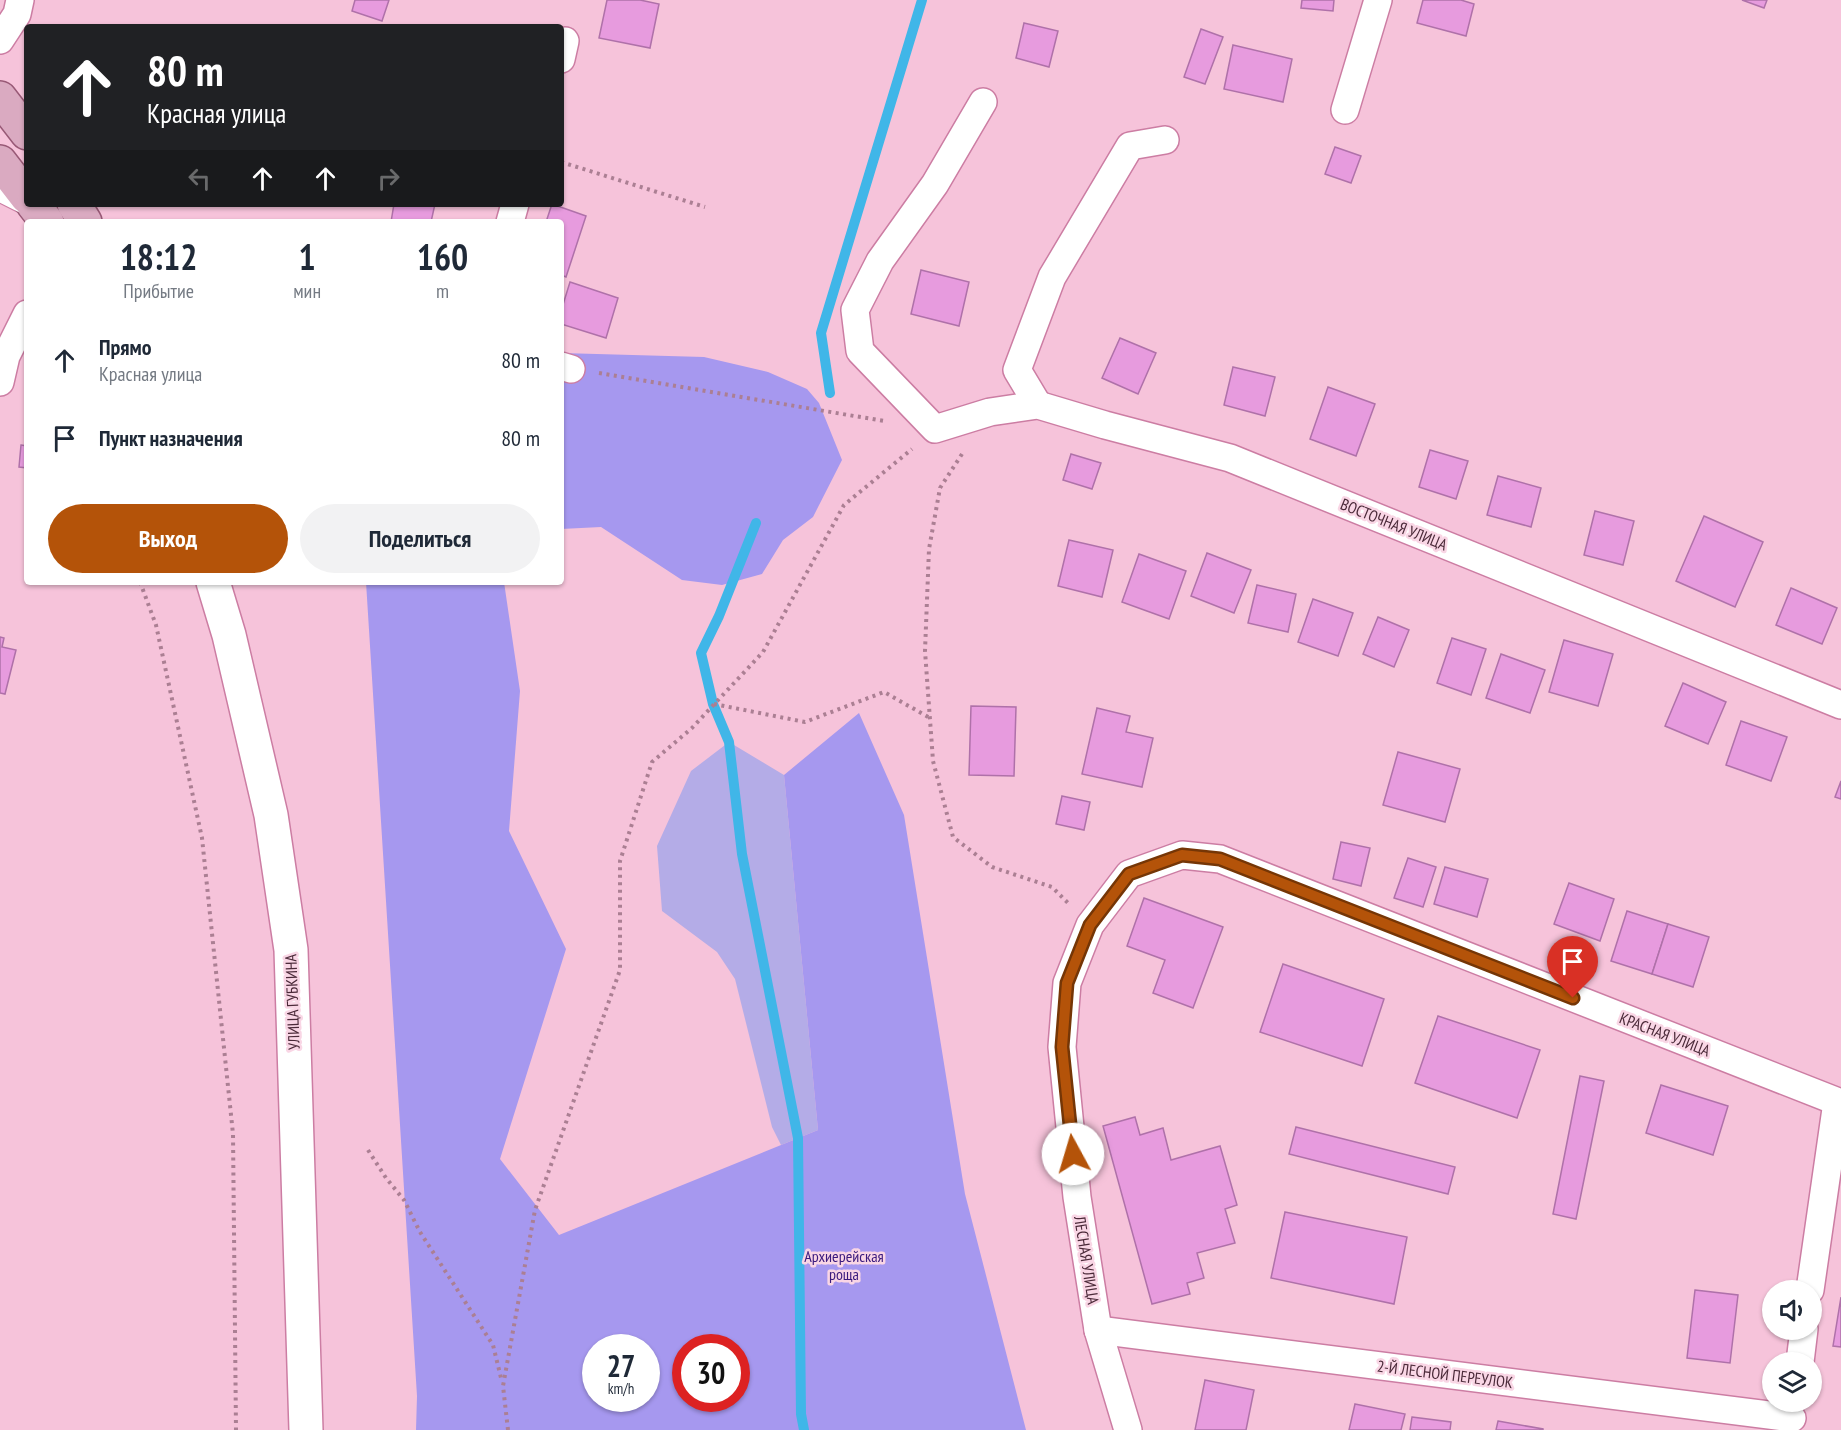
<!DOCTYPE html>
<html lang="ru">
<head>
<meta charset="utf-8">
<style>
	:root { --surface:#fff; --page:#f2f2f3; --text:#1f2937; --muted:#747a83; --accent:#b45309 }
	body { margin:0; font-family:"PT Sans Narrow",sans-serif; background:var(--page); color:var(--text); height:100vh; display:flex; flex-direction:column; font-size:22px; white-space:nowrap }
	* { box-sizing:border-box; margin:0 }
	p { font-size:20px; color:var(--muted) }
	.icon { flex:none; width:33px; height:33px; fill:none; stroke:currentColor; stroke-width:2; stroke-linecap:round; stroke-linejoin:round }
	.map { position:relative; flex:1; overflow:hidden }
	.side { position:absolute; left:24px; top:219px; width:540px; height:366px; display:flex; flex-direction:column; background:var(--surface); border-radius:6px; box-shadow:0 2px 4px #0004 }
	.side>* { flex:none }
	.top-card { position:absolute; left:24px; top:24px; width:540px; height:183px; border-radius:6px; box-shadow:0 2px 4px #0004; background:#202124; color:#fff; overflow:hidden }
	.buttons { position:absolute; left:1762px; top:1280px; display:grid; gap:12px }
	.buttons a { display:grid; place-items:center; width:60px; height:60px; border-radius:50%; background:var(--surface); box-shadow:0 2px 4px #0004; font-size:30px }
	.speed { position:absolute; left:582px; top:1334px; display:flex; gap:12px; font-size:30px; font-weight:700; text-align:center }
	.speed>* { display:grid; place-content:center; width:78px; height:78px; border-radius:50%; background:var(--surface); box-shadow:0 2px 4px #0004; line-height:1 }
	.speed small { font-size:15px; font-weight:400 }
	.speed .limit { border:9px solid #d22; background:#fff; color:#111 }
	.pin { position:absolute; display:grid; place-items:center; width:51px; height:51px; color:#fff; margin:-62px -26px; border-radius:50% 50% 50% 0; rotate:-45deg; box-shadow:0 0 6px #0007 }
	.pin .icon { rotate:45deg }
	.me { position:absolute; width:66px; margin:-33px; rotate:354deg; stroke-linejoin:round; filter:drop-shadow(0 0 4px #0008) }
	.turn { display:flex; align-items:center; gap:21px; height:126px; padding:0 24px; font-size:27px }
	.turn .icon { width:78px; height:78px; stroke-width:2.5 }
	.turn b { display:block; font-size:42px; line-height:51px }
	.lanes { display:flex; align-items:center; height:57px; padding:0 24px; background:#0003; justify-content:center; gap:30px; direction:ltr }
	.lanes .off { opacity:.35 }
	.eta { display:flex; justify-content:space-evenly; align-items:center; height:102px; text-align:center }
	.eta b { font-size:36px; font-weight:700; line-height:42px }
	.primary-button { display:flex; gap:12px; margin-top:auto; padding:12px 24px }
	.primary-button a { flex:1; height:69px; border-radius:36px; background:var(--accent); color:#fff; font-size:24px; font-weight:700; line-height:69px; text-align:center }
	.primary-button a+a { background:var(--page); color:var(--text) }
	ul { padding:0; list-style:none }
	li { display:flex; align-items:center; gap:18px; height:78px; padding:0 24px }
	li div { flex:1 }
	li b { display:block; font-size:22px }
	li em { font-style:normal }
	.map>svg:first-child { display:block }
</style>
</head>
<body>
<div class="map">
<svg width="1841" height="1430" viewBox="0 0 1841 1430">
	<rect width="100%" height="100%" fill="#f6c3da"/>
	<path fill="#b4ace7" d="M729,742L784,775L818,1130L781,1145L772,1127L735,979L717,952L662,911L657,846L691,771Z"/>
	<g fill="#a698ef" fill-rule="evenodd">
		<path d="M561,353L704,357L768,372L807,389L819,403L842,460L813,517L783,540L762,574L722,585L682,580L601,527L561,529Z"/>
		<path d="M366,582H504L520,691L509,831L566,949L500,1159L559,1235L818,1130L784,775L859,713L904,815L965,1194L1026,1430H416L417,1396ZM596,1347H646V1398H596ZM686,1347H736V1398H686Z"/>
	</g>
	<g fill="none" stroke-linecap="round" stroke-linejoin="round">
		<g stroke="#40b6e8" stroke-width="10">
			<path d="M830,393L821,333L922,0"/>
			<path d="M756,523L719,616L701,653L713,704L729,742L742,854L798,1138L801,1414L804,1430"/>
		</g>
	</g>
	<g fill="#e79bde" stroke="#af71a9" stroke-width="1.5">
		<path d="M355,0H389L382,21L352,11Z"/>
		<path d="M607,0H640L659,4L650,48L599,38Z"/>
		<path d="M1302,0H1334L1333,11L1301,8Z"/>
		<path d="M1423,0H1461L1474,4L1466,36L1417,23Z"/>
		<path d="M1742,0H1767L1764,8Z"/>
		<path d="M1024,23L1058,31L1049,67L1016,58Z"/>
		<path d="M1201,29L1223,37L1205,84L1184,77Z"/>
		<path d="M1233,45L1292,59L1283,102L1224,89Z"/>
		<path d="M1335,147L1361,156L1351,183L1325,174Z"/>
		<path d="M394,204H435L431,222H391Z"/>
		<path d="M552,204L586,216L566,277L561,275V222H546Z"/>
		<path d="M921,270L969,282L959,326L911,314Z"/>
		<path d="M570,282L618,298L606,338L561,324V311Z"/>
		<path d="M1120,338L1156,353L1138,394L1102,378Z"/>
		<path d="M1233,367L1275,377L1265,416L1224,405Z"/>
		<path d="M1328,387L1375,404L1356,456L1310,439Z"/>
		<path d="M21,445L27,446V468L19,467Z"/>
		<path d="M1430,450L1468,461L1456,499L1419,487Z"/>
		<path d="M1071,454L1101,463L1092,489L1063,480Z"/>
		<path d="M1498,476L1541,488L1531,527L1487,515Z"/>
		<path d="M1595,511L1634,521L1623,565L1584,555Z"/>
		<path d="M1704,516L1763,542L1735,607L1676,581Z"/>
		<path d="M1069,540L1113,550L1102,597L1058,586Z"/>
		<path d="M1207,553L1251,570L1234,613L1191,596Z"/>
		<path d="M1139,554L1186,571L1169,619L1122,602Z"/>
		<path d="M1257,585L1296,594L1288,632L1248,623Z"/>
		<path d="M1791,588L1837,608L1822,644L1776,625Z"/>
		<path d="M1313,599L1353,613L1338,656L1298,642Z"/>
		<path d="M1378,617L1409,630L1394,667L1363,654Z"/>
		<path d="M0,637L4,638L2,647L16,650L5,694L0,693Z"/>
		<path d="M1452,638L1486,649L1471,695L1437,683Z"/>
		<path d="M1564,640L1613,654L1598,706L1549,692Z"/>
		<path d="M1501,654L1545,670L1530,713L1486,698Z"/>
		<path d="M1683,683L1726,702L1708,744L1665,726Z"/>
		<path d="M971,706L1016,707L1014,776L969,775Z"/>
		<path d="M1097,708L1130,716L1126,732L1153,738L1142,787L1082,774Z"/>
		<path d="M1741,721L1787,737L1771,781L1726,765Z"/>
		<path d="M1398,752L1460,769L1445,822L1383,805Z"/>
		<path d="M1841,781V799L1835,797Z"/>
		<path d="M1062,796L1090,802L1084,830L1056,824Z"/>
		<path d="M1341,842L1370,848L1361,886L1333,879Z"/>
		<path d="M1408,858L1436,867L1423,907L1394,898Z"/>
		<path d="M1445,867L1488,879L1477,917L1434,904Z"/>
		<path d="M1569,883L1614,899L1600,941L1554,924Z"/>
		<path d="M1144,898L1223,927L1193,1008L1153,993L1165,960L1127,946Z"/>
		<path d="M1627,911L1668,924L1652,974L1611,961Z"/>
		<path d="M1668,924L1709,937L1693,987L1652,974Z"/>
		<path d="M1283,964L1384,999L1362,1066L1260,1032Z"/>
		<path d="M1438,1016L1540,1050L1517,1118L1415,1083Z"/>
		<path d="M1580,1076L1604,1081L1576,1219L1553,1214Z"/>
		<path d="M1661,1085L1728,1106L1713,1155L1646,1133Z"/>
		<path d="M1135,1117L1140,1135L1163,1128L1171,1160L1220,1146L1237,1205L1225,1209L1235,1243L1197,1253L1204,1278L1187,1283L1190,1294L1152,1304L1103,1126Z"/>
		<path d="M1296,1127L1455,1167L1448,1194L1289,1154Z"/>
		<path d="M1285,1212L1407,1237L1394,1304L1271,1278Z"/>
		<path d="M1695,1290L1738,1295L1730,1363L1687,1358Z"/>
		<path d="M1841,1297V1347L1833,1346Z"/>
		<path d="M1205,1380L1254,1390L1246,1430H1195Z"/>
		<path d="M1355,1404L1405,1414L1401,1430H1349Z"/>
		<path d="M1412,1417L1451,1422L1450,1430H1410Z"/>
		<path d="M1498,1421L1543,1429V1430H1496Z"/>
	</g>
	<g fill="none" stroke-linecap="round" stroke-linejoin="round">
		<g stroke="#cc7da3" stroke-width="16">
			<path id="lane" d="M0,195L22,206"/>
		</g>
		<g stroke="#cc7da3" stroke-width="30">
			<g id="street">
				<path d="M0,40L17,14L20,0"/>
				<path d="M561,59L565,41"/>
				<path d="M983,102L935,184L880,261L855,310L860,351L935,429L990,412L1038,405L1105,425L1230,458L1841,705"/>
				<path d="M1345,110L1378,0"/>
				<path d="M510,222L515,204"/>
				<path d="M561,366L571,369"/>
				<path d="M0,382L6,356L27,314"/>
				<path d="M1038,405L1017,370L1052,277L1130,146L1165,140"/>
				<path d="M1810,1290L1837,1102"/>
				<path d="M1098,1330L1792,1418"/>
				<path d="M1800,1362L1804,1329"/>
				<path d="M1128,1430L1098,1330L1077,1197L1062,1047L1067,983L1090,925L1129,874L1182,855L1220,859L1841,1103"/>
			</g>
		</g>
		<g stroke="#cc7da3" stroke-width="36">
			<path id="secondary" d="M213,582L229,635L271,815L291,950L306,1430"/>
		</g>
		<g stroke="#985976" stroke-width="36">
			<g id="primary">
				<path d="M0,98L27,133"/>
				<path d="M0,162L27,197"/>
				<path d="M33,204L47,222"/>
				<path d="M74,204L85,222"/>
			</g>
		</g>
		<g stroke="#ab7f93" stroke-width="4" stroke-dasharray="3 4.5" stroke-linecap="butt">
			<path d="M561,162L705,207"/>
			<path d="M599,373L884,421"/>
			<path d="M962,454L940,488L929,549L925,651L933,761L953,837L992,867L1052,887L1068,903"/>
			<path d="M140,582L156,625L202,838L233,1134L236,1430"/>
			<path d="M714,704L805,722L884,692L930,718"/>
			<path d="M368,1150L386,1178L404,1200L420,1232L493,1345L502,1382"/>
			<path d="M508,1430L503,1386L535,1210L620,970V861L652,762L692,728L763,652L844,505L912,449"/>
		</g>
		<use href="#lane" stroke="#fff" stroke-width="14"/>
		<use href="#street" stroke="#fff" stroke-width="27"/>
		<use href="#secondary" stroke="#fff" stroke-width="33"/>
		<use href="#primary" stroke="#daaac1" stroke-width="33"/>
	</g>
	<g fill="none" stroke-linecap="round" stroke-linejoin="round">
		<g stroke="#753606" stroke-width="15">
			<path id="route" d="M1073,1154L1062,1047L1067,983L1090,925L1129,874L1182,855L1220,859L1573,998"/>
		</g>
		<use href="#route" stroke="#b45309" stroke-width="10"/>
	</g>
	<g text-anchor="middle" stroke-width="5" stroke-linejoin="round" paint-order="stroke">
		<g font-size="16" fill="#4b2a39" stroke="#f9d6e5">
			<text transform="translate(1394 524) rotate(22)" y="6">ВОСТОЧНАЯ УЛИЦА</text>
			<text transform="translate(292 1002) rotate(-92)" y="6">УЛИЦА ГУБКИНА</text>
			<text transform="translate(1665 1034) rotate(21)" y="6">КРАСНАЯ УЛИЦА</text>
			<text transform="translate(1087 1260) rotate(81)" y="6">ЛЕСНАЯ УЛИЦА</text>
			<text transform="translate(1445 1374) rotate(7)" y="6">2-Й ЛЕСНОЙ ПЕРЕУЛОК</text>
		</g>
		<g font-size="16" fill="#3a197d" stroke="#f9d6e5">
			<text x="844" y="1262">Архиерейская<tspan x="844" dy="18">роща</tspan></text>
		</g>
	</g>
</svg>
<div class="buttons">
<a><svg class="icon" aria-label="sound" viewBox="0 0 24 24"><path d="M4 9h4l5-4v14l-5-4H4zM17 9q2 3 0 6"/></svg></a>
<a><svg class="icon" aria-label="layers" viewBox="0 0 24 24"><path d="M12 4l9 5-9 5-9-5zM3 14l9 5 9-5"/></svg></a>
</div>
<div class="speed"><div>27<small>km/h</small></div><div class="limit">30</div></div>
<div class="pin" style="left:1573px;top:998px;background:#d93025"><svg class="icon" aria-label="arrive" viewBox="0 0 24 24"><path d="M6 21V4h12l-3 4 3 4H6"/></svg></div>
<svg class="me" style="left:1073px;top:1154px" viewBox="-20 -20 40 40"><circle r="19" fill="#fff"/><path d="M0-13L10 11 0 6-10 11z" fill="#b45309"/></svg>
<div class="top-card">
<div class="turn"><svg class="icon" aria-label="ahead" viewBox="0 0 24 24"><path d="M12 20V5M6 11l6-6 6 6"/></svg><div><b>80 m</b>Красная улица</div></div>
<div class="lanes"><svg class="icon off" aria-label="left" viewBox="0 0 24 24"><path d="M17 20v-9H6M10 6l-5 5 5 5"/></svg><svg class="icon" aria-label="ahead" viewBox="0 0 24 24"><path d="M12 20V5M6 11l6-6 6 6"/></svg><svg class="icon" aria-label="ahead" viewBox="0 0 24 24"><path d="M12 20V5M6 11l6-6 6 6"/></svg><svg class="icon off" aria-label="right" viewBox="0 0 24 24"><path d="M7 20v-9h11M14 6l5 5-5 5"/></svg></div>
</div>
<section class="side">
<div class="eta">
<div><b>18:12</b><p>Прибытие</p></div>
<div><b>1</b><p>мин</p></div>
<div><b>160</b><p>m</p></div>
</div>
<ul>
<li><svg class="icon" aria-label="ahead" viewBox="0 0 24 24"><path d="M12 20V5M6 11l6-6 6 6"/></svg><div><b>Прямо</b><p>Красная улица</p></div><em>80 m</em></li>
<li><svg class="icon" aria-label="arrive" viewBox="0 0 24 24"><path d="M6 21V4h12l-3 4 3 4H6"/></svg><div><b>Пункт назначения</b></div><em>80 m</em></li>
</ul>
<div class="primary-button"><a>Выход</a><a>Поделиться</a></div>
</section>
</div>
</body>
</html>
